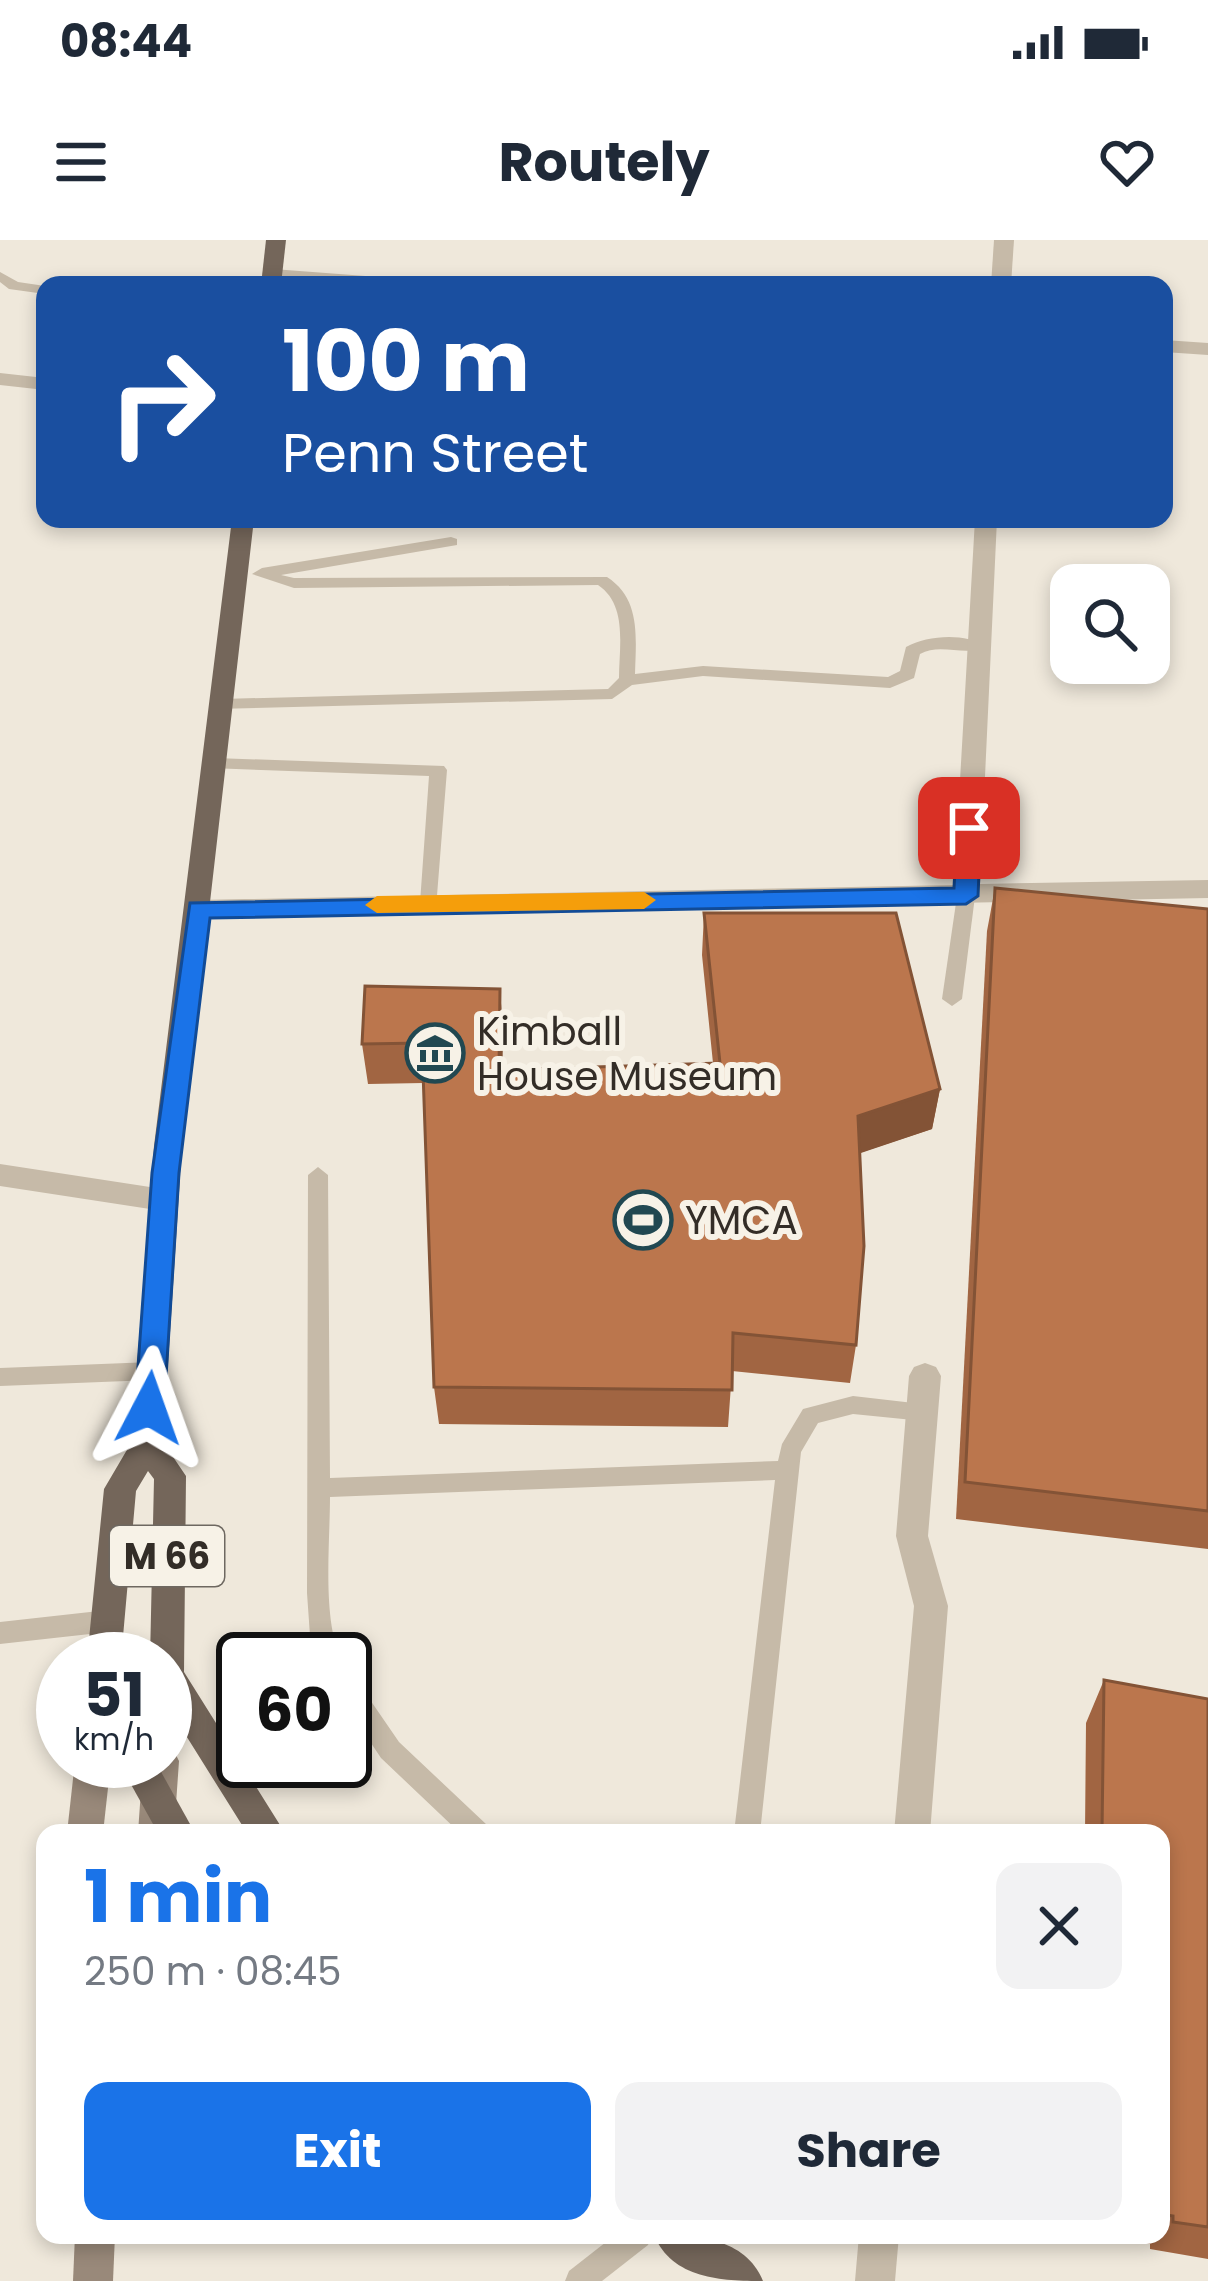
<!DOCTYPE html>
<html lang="en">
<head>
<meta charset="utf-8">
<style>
	:root { --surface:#fff; --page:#f2f2f3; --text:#1f2937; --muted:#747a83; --accent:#1a73e8 }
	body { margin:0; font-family:Poppins,sans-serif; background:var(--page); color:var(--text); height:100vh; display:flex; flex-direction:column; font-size:45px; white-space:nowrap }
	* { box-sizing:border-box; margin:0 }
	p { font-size:39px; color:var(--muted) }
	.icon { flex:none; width:66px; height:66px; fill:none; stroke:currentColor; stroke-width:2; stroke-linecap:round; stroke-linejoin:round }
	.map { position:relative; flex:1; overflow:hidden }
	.panel { position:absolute; left:36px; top:1584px; width:1134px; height:420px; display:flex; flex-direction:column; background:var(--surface); border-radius:24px; box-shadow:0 6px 18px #0003 }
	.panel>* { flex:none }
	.hud { position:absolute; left:36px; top:36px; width:1137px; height:252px; border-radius:24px; box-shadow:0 6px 18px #0003; background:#1a4fa0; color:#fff; overflow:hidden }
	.fabs { position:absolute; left:1050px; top:324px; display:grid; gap:24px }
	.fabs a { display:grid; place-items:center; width:120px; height:120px; border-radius:24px; background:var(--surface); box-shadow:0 6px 18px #0003; font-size:60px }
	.speed { position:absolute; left:36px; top:1392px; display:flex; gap:24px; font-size:60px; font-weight:700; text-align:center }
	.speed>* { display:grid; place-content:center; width:156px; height:156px; border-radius:50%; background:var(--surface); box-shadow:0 6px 18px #0003; line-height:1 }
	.speed small { font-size:30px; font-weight:400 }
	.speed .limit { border:6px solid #111; border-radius:18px; background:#fff; color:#111 }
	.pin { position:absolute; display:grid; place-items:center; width:102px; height:102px; color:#fff; margin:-51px; border-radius:24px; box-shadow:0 6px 18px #0006 }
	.me { position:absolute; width:132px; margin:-66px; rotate:4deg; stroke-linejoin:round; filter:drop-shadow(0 0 9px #0008) }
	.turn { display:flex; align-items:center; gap:42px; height:252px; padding:0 48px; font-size:54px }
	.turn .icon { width:156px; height:156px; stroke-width:2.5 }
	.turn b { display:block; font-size:84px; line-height:102px }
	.round { display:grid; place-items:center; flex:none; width:126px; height:126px; border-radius:24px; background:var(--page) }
	.summary { display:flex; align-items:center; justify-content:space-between; height:204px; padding:0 48px }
	h1 { font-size:72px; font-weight:700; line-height:90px; color:var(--accent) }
	.cta { display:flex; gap:24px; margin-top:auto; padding:24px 48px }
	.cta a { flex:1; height:138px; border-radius:24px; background:var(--accent); color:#fff; font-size:48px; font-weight:700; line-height:138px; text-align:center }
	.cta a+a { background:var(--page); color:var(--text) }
	.status { display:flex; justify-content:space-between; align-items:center; height:84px; padding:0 60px; background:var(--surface); direction:ltr }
	.status svg { height:33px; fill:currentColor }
	header { display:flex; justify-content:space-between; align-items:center; height:156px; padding:0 48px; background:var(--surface); font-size:54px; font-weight:700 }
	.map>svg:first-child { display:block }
</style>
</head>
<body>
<div class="status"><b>08:44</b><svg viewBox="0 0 49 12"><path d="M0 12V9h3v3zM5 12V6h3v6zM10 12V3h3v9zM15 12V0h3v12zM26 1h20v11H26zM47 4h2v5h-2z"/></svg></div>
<header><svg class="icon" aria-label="menu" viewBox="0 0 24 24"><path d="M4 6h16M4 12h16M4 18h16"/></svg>Routely<svg class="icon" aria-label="heart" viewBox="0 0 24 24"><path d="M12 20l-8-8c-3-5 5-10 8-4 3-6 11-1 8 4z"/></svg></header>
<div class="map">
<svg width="1208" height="2041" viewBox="0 0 1208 2041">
	<rect width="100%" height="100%" fill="#efe8db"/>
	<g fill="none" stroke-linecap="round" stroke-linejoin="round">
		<g fill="#c6baa8" fill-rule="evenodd">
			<path d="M0,32L18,42L45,46V54L9,49L0,42Z"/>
			<path d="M451,297L457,299V305L281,335L294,338L607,337C641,359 636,397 635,434L703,426L888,437L900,431L906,407C928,395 965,393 986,406C967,418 941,402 920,414L914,438L890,448L703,436L632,445L612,459L216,469L213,465L222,459L608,449L619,438C619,407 628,365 598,345L294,348L252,334L262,328Z"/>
			<path d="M215,518L444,526L447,530L436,668L429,669L420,663L429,536L209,528L206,524Z"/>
			<path d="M966,650L975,656L962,759L952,766L942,759L957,656Z"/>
			<path d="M318,927L328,935L330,1238L778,1221L782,1204L803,1169L853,1156L931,1165L934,1172L931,1179L923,1181L853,1174L818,1183L801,1212L760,1593H734L775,1240L330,1257C330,1303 322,1379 341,1419H316L311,1410L307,1353L308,935Z"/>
			<path d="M152,1122L160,1125L163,1131L160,1137L152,1140L0,1146V1128Z"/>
			<path d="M108,1370L116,1374L120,1381L116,1388L108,1392L0,1404V1382Z"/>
			<path d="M345,1432L353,1435L399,1502L487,1585L491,1593H460L381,1518L345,1464Z"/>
			<path d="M615,1995H652L648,2005L602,2041H565L569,2031Z"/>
		</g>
		<g fill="#c6baa8" fill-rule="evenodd">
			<path d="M994,0H1014L1011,45H991Z"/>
			<path d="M273,29L405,39L415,45L266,39V31Z"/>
			<path d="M1164,100L1208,103V115L1164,112Z"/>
			<path d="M0,133L45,138V150L0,145Z"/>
			<path d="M975,279H997L980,644L1208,640V658L199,678L186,669L199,660L954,645Z"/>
			<path d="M0,924L163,949L173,952L178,960L173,968L163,971L0,946Z"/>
			<path d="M925,1123L936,1127L941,1136L928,1296L948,1366L930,1593H894L914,1366L896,1296L909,1136L914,1127Z"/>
			<path d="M859,1995H899L895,2041H855Z"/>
		</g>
		<g fill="#99897a" fill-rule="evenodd">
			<path d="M165,1506L173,1509L179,1521L174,1593H138L143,1521H165Z"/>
			<path d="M75,1521H111L103,1593H67Z"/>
			<path d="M75,1995H115L113,2041H73Z"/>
		</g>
		<g fill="#74665a" fill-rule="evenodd">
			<path d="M266,0H286L281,45H261Z"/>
			<path d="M232,279H254L182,906L163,1202L186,1236L184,1432L285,1593H247L165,1462V1419H150L154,1239L148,1231L136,1251L121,1419H87L104,1249L131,1203L154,906Z"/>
			<path d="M118,1521H155L195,1593H158Z"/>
			<path d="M654,1995C695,1995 745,1997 763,2041C722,2041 672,2039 654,1995Z"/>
		</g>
	</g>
	<g fill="#a16542">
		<path d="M995,648L1208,669V1309L956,1279L987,691Z"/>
		<path d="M704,673L940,849L932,889L859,913L856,1105L850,1143L732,1131L728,1187L439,1184L434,1147L423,843L368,844L362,804L500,749L502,830L713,823L702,715Z"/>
		<path d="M1104,1440L1208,1459V2019L1150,2009V2004L1089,1995H1161V1593H1085L1086,1483Z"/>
	</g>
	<g fill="#835336">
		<path d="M500,749L503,790L502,871L499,830Z"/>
		<path d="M940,849L932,889L852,916L858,876Z"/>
	</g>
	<g fill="#bb764d" stroke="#835336" stroke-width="3">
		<path d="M995,648L1208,669V1271L965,1242Z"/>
		<path d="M704,673H896L940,849L858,876L864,1006L856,1105L733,1093L732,1150L434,1147L422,803L362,804L365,746L500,749L499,830L720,823Z"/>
		<path d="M1104,1440L1208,1459V1987L1173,1982V1976L1161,1974V1593H1102Z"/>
	</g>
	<path fill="#1a73e8" stroke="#114b97" stroke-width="3" d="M969,580L981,588L978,656L966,664L210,678L179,933L164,1168L160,1177H139L135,1168L152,933L190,663L954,648L957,588Z"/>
	<path fill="#f59e0b" d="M644,652L656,660L644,669L377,673L365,665L377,656Z"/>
	<defs>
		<g id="museum-ring" transform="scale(3)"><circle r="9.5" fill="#f7f2e7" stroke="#214851" stroke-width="1.5"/><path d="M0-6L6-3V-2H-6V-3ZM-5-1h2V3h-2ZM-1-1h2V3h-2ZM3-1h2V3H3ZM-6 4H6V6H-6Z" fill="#214851"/></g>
		<g id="stadium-ring" transform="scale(3)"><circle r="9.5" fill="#f7f2e7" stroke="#214851" stroke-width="1.5"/><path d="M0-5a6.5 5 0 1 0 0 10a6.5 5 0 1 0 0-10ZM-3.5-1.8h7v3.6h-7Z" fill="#214851"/></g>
	</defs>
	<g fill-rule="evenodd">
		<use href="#museum-ring" x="435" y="813"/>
		<use href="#stadium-ring" x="643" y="980"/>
	</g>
	<g text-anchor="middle" stroke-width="12" stroke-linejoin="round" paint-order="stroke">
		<rect fill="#f7f2e7" stroke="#6e6861" stroke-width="3" x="110" y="1286" width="114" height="60" rx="9"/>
		<g font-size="36" font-weight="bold" fill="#332d27">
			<text x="167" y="1329">M 66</text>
		</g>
		<g font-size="39" fill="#332d27" stroke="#f7f2e7" text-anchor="start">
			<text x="477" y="805">Kimball<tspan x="477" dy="45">House Museum</tspan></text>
			<text x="685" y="994">YMCA</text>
		</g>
	</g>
</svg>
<div class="fabs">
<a><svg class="icon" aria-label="search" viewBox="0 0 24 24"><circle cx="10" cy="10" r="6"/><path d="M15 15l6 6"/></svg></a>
</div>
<div class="speed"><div>51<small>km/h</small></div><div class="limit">60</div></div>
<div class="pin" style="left:969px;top:588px;background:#d93025"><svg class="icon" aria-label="arrive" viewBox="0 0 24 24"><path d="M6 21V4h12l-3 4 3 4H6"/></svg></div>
<svg class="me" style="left:149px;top:1168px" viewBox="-20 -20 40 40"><path d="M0-17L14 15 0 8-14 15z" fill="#1a73e8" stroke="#fff" stroke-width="4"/></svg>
<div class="hud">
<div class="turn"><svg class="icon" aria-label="right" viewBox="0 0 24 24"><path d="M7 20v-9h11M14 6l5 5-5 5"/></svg><div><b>100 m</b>Penn Street</div></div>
</div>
<section class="panel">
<div class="summary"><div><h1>1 min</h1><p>250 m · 08:45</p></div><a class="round"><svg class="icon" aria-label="close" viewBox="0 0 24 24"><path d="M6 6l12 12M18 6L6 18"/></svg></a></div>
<div class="cta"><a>Exit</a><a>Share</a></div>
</section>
</div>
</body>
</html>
